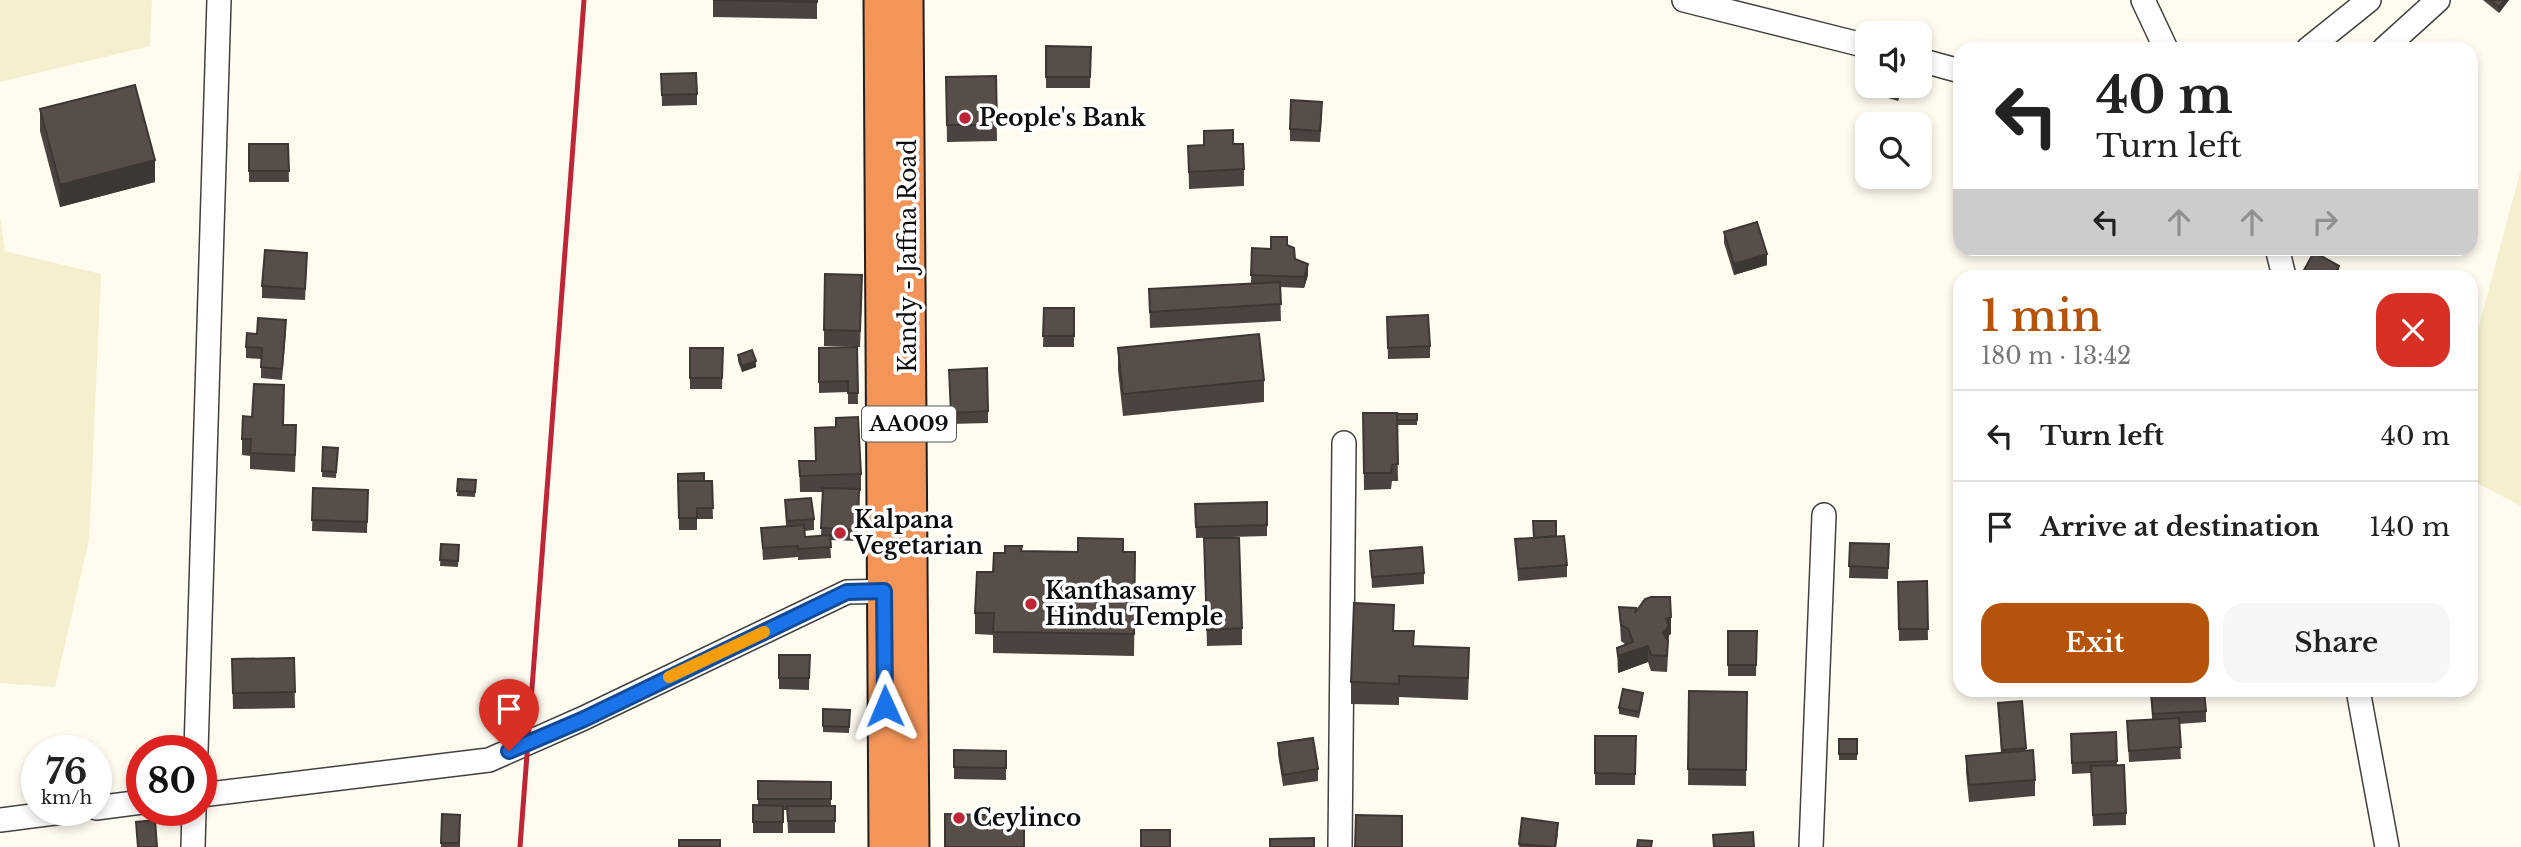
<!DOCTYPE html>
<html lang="en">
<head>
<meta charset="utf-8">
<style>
	:root { --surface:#fff; --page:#f6f6f6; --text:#222; --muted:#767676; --line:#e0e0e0; --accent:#b45309 }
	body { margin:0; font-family:"Libre Baskerville",serif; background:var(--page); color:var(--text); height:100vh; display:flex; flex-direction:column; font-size:26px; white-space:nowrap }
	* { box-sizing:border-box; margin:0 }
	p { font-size:23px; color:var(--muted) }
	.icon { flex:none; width:38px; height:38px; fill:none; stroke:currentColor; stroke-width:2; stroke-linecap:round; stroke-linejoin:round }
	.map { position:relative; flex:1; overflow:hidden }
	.panel { position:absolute; left:1953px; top:270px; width:525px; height:427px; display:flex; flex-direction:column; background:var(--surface); border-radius:21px; box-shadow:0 4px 10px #0003 }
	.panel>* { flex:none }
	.hud { position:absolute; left:1953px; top:42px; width:525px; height:214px; border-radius:21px; box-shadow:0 4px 10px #0003; background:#fff; color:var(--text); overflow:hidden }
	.buttons { position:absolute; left:1855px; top:21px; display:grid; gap:14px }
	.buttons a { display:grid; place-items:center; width:77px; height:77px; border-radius:14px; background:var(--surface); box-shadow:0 4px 10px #0003; font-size:35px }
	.speed { position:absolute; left:21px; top:735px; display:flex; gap:14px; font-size:35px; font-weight:700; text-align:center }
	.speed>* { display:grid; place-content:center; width:91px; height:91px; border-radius:50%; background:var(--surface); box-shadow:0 4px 10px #0003; line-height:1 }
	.speed small { font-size:18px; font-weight:400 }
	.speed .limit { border:10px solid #d22; background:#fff; color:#111 }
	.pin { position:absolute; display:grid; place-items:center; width:60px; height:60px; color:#fff; margin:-72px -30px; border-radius:50% 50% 50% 0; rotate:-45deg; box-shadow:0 0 7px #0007 }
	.pin .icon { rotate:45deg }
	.me { position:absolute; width:77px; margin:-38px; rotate:359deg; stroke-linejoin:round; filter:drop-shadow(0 0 5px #0008) }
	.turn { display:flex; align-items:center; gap:24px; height:147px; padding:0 28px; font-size:32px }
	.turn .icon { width:91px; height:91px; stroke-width:2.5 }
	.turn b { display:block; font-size:49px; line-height:60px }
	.lanes { display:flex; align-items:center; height:66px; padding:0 28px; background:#0003; justify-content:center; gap:35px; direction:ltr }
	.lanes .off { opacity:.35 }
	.round { display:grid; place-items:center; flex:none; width:74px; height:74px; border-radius:21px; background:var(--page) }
	.head { display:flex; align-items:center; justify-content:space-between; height:119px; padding:0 28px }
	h1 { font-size:42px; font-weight:600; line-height:52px; color:var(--accent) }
	.action { display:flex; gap:14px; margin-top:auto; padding:14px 28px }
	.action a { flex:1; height:80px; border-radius:21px; background:var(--accent); color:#fff; font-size:28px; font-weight:600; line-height:80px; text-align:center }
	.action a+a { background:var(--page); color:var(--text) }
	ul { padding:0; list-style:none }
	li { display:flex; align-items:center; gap:21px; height:91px; padding:0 28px; border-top:2px solid var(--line) }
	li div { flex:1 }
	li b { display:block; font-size:26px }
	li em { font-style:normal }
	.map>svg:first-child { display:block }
</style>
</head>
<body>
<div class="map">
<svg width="2521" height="847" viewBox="0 0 2521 847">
	<rect width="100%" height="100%" fill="#fffbef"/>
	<g fill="#f5efcf">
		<path d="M0,0H152L150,46L0,82Z"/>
		<path d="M2521,169V506L2471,480V356Z"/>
		<path d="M0,217L5,251L101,274L89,540L55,687L0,683Z"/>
	</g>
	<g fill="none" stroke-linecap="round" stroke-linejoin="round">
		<g stroke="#414141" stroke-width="26">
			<g id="minor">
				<path d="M1684,0L1867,46"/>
				<path d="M2143,0L2166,49"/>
				<path d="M2308,49L2369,0"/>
				<path d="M2384,49L2438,0"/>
				<path d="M1920,60L1960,71"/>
				<path d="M2277,248L2284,276"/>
				<path d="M2358,690L2387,847"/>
				<path d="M196,751L219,0"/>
				<path d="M201,795L489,760L584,718L847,592L897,591"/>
				<path d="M96,808L142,802"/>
				<path d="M0,820L78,810"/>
				<path d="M193,847L194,810"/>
				<path d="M1340,847L1344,443"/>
				<path d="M1811,847L1824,515"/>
			</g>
		</g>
		<g stroke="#1f1f1f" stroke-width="37">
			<g id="highway">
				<path d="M881,0L886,847"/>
				<path d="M906,0L912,847"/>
			</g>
		</g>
		<use href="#minor" stroke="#fff" stroke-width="23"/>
		<use href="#highway" stroke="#f39559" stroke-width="33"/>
		<path stroke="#be2638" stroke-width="5" d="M520,847L584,0"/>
	</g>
	<g fill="#4b4340">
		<path d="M713,0H817V19L713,17Z"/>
		<path d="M2483,0H2509L2499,13Z"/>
		<path d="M1046,46L1091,47L1090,88H1046Z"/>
		<path d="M661,74L697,94V105L662,106Z"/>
		<path d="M996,76L997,141L947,142L946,77Z"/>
		<path d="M1868,86H1903L1898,101L1868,92Z"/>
		<path d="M40,109L155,182L60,207L40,131Z"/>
		<path d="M1322,113L1320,142L1290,141V129Z"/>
		<path d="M249,144H288L289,182H249Z"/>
		<path d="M1233,144L1244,169V186L1189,189L1188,146Z"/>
		<path d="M1724,232L1767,265L1734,275L1724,243Z"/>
		<path d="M1287,245L1295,259L1308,275L1304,288L1280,287L1281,321L1150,328L1149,289L1251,283L1252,248L1271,249Z"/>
		<path d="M307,264L305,300L262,298V286Z"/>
		<path d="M2304,270L2339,276H2304Z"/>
		<path d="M862,291L860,347L824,346V330Z"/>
		<path d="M1044,308H1074V347H1043Z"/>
		<path d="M1387,317L1430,346V358L1388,359Z"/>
		<path d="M286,331L282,380L261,378V359L246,358V347L257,334Z"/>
		<path d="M857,347L858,404H848V392L819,393V348Z"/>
		<path d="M690,348H723L722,389H690Z"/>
		<path d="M1118,348L1264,380V402L1123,416L1118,370Z"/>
		<path d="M738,355L756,367L742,372L738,361Z"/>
		<path d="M949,381L988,411V423L951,424Z"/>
		<path d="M284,401L283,425L296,442L295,472L250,469V456L242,455V439L252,417Z"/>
		<path d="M1363,413L1417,414V425H1397L1398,481H1392L1391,489L1364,490Z"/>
		<path d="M323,447L338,448L336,478L322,477Z"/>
		<path d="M799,461L861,474V491H859L858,541L830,540L831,558L798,560V557L763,560L761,528L786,526L785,500L814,519V530L804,531L805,537L821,536L823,492H800Z"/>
		<path d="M678,474L704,481H712L713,519H697V530H679Z"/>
		<path d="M458,479L476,480L475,497L457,496Z"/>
		<path d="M313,488L368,490L367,533L312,531Z"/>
		<path d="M1267,502V536L1196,538L1195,504Z"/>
		<path d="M1556,536L1567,565V577L1518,581L1515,539Z"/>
		<path d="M1850,543L1889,544L1888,579L1849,578Z"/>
		<path d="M441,544L459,545L458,567L440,566Z"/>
		<path d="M1022,551L1123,552L1135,574L1134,656L993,653V635L975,634V613L993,572L1005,553Z"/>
		<path d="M1370,551L1424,573V584L1372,588Z"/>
		<path d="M1204,555L1242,628V645L1207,646Z"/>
		<path d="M1927,581L1928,640L1899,641L1898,582Z"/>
		<path d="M1619,607L1635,613L1671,634L1669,635L1668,644L1667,672L1651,671L1648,662L1618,673L1617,648L1626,645L1621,641Z"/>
		<path d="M1393,631L1414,646L1469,670L1468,700L1399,697V705L1351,704V682Z"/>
		<path d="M1728,631H1757L1756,676H1728Z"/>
		<path d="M779,655H810L809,690L779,689Z"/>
		<path d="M294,658L295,708L233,709L232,659Z"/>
		<path d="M1689,691L1747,692L1746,786L1688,785Z"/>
		<path d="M2151,694L2206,711V722L2179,724L2181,759L2129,762L2127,721L2152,719Z"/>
		<path d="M1643,698L1639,718L1619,714V708Z"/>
		<path d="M2022,701L2026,751L2035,780V796L1969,802L1966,772V756L2001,753L1998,703Z"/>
		<path d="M823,709L850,710L849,733L823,732Z"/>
		<path d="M2116,732L2117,765L2126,813V825L2093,826L2091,773L2072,774L2071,734Z"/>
		<path d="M1595,736H1636L1635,785H1595Z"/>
		<rect x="1839" y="739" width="18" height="21"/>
		<path d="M1278,743L1318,769V781L1283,786L1278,754Z"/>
		<path d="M954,750L1006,751V780L954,779Z"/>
		<path d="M758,781L831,782V806H835V833H788L787,810H783V833H753V805H758Z"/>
		<path d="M442,814L460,815V847H441Z"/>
		<path d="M1522,818L1558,834L1556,847H1519Z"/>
	</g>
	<g fill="#3d3734">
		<path d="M2505,0H2509L2499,13V7Z"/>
		<path d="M1899,86H1903L1898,101V90Z"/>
		<path d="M155,160V182L60,207V185Z"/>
		<path d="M1767,254V265L1734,275V264Z"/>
		<path d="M1308,264V275L1304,288V277Z"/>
		<path d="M2339,266V276H2334Z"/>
		<path d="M756,361V367L742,372V366Z"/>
		<path d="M1671,617V634L1669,635L1668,644L1667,672V656L1663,633L1666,619Z"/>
		<path d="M1648,646V662L1618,673V656Z"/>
	</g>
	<g fill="#574e4a" stroke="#3d3734" stroke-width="2">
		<path d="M713,0H817V2Z"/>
		<path d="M2490,0H2505L2499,7Z"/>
		<path d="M1046,46L1091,47L1090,77H1046Z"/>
		<path d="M696,73L697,94L662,95L661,74Z"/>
		<path d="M996,76L997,125H947L946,77Z"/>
		<path d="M135,85L155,160L60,185L40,109Z"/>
		<path d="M1884,86H1899L1898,90Z"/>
		<path d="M1291,100L1322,102L1320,131L1290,129Z"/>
		<path d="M1233,130V144H1243L1244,169L1189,172L1188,146L1204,145V131Z"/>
		<path d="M249,144H288L289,171H249Z"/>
		<path d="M1757,222L1767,254L1734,264L1724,232Z"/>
		<path d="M1271,237H1287V245L1294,248L1295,259L1308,264L1304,277L1251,275L1252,248L1271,249Z"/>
		<path d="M265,250L307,253L305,289L262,286Z"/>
		<path d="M2314,252L2339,266L2334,276H2316L2304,270Z"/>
		<path d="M825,274L862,275L860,331L824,330Z"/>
		<path d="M1280,282L1281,304L1150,312L1149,289Z"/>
		<path d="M1044,308H1074V336H1043Z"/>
		<path d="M1428,315L1430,346L1388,348L1387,317Z"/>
		<path d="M258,318L286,320L282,369L261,367L262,348L246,347L247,333L257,334Z"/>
		<path d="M1259,334L1264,380L1123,394L1118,348Z"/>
		<path d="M857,347L858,393H848V381L819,382V348Z"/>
		<path d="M690,348H723L722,378H690Z"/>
		<path d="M752,350L756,361L742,366L738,355Z"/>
		<path d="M987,368L988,411L951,413L949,370Z"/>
		<path d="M254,384L284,385L283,425H296L295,455L250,453L251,439H242L243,416L252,417Z"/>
		<path d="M1363,413H1397L1398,464L1392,465L1391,473H1364Z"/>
		<rect x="1397" y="414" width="20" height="6"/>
		<path d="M858,417L861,474L800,476L799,461H816L815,428L836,427V418Z"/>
		<path d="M1960,427V472L1959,471Z"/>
		<path d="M323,447L338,448L336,472L322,471Z"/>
		<path d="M704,473V481H678V474Z"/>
		<path d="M458,479L476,480L475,492L457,491Z"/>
		<path d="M678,481H712L713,508H697V518H679Z"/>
		<path d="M313,488L368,490L367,522L312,520Z"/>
		<path d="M823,488L859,489L858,530L821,528Z"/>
		<path d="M811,498L814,519L787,521L785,500Z"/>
		<path d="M1267,502V525L1196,527L1195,504Z"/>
		<path d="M1533,521H1556V536L1534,538Z"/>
		<path d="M804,525L805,537L830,535L831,547L798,549V546L763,548L761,528Z"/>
		<path d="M1564,536L1567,565L1518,569L1515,539Z"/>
		<path d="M1078,538L1123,539V552H1135L1134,634L993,632L994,613H975L977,572H993L994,553H1005V546H1022L1021,551L1078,552Z"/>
		<path d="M1204,538H1239L1242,628L1207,630Z"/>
		<path d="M1850,543L1889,544L1888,568L1849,566Z"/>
		<path d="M441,544L459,545L458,561L440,560Z"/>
		<path d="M1422,547L1424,573L1372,577L1370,551Z"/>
		<path d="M1927,581L1928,629H1899L1898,582Z"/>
		<path d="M1651,597H1670L1671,617L1666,619L1669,626L1663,633L1668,641L1667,656L1651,655L1648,646L1618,656L1617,648L1633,642L1628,629L1621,625L1619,607L1636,608L1635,613L1645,599Z"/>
		<path d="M1354,603L1394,605L1393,631H1414L1413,646L1469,648L1468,678L1399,676V684L1351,682Z"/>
		<path d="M1728,631H1757L1756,665H1728Z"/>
		<path d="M779,655H810L809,678H779Z"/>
		<path d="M294,658L295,692L233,693L232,659Z"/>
		<path d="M1623,689L1643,693L1639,712L1619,708Z"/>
		<path d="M1689,691L1747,692L1746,770L1688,769Z"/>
		<path d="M2204,691L2206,711L2153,714L2151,694Z"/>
		<path d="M2022,701L2026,748L2002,750L1998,703Z"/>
		<path d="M823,709L850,710L849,727L823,726Z"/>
		<path d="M2179,718L2181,747L2129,751L2127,721Z"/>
		<path d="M2116,732L2117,761L2072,763L2071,734Z"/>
		<path d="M1595,736H1636L1635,774L1595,773Z"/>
		<path d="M1313,738L1318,769L1283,775L1278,743Z"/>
		<rect x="1839" y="739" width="18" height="15"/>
		<path d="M954,750L1006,751V768L954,767Z"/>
		<path d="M2033,750L2035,780L1969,785L1966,756Z"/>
		<path d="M2124,765L2126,813L2093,815L2091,766Z"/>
		<path d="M758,781L831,782V799H758Z"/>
		<path d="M753,805L783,806V822H753Z"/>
		<path d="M787,806H835V821H788Z"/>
		<path d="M442,814L460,815L459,843H441Z"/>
		<path d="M945,814L1024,816V847H945Z"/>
		<path d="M1356,815L1402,816V847H1355Z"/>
		<path d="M1522,818L1558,823L1555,847L1519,844Z"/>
		<path d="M155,820L157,847H138L136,822Z"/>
		<rect x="1141" y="830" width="29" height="17"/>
		<path d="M1753,832L1754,847H1714L1713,835Z"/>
		<path d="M1314,838V847H1270V839Z"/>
		<rect x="679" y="840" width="41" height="7"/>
		<path d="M1638,840L1652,841L1651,847H1637Z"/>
	</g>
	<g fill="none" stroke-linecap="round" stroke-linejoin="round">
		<g stroke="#114b97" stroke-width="18">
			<path id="route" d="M509,751L584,719L847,592L884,591L885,706"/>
		</g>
		<use href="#route" stroke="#1a73e8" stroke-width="12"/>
		<path stroke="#f59e0b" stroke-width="12" d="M669,677L764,632"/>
	</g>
	<g fill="#be2638" stroke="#fff" stroke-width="2.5">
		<circle cx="965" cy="118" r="7"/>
		<circle cx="840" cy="533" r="7"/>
		<circle cx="1031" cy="604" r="7"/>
		<circle cx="959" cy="818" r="7"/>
	</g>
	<g text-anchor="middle" stroke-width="7" stroke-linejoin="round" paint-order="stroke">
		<rect fill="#fff" stroke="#565656" stroke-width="2" x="862" y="406.5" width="94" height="35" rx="5"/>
		<g font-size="21" font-weight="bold" fill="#0e0e0e">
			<text x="909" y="431">AA009</text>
		</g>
		<g font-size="23" font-weight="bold" fill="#0e0e0e" stroke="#fff" text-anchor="start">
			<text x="979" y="126">People's Bank</text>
			<text x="854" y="528">Kalpana<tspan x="854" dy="26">Vegetarian</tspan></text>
			<text x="1045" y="599">Kanthasamy<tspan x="1045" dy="26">Hindu Temple</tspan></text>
			<text x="973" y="826">Ceylinco</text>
		</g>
		<g font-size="23" fill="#0e0e0e" stroke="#fff">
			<text transform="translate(908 256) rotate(-90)" y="8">Kandy - Jaffna Road</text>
		</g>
	</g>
</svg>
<div class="buttons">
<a><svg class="icon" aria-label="sound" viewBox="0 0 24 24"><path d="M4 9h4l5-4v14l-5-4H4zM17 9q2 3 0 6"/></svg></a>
<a><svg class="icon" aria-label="search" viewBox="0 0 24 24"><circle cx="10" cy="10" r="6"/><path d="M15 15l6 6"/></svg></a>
</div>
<div class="speed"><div>76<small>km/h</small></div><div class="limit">80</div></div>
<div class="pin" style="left:509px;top:751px;background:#d93025"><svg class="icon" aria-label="arrive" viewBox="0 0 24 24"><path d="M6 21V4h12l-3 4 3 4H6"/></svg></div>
<svg class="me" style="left:885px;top:706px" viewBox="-20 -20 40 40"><path d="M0-17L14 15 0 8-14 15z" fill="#1a73e8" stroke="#fff" stroke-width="4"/></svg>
<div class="hud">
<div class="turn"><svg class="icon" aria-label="left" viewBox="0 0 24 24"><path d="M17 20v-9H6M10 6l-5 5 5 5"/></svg><div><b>40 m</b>Turn left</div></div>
<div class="lanes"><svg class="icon" aria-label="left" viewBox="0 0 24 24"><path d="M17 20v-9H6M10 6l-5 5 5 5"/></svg><svg class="icon off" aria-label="ahead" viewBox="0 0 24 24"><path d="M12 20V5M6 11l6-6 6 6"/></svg><svg class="icon off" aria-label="ahead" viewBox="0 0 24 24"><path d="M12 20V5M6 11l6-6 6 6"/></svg><svg class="icon off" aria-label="right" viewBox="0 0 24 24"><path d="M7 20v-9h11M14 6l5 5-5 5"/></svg></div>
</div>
<section class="panel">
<div class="head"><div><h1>1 min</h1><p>180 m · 13:42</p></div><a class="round" style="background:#d93025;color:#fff"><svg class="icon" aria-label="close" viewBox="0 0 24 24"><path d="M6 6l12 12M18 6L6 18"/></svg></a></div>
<ul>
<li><svg class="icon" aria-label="left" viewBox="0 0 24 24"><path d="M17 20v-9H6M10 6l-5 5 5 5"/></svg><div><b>Turn left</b></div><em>40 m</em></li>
<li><svg class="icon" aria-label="arrive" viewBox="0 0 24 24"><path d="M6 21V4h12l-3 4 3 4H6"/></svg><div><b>Arrive at destination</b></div><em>140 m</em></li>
</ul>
<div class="action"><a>Exit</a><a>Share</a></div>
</section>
</div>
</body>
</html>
